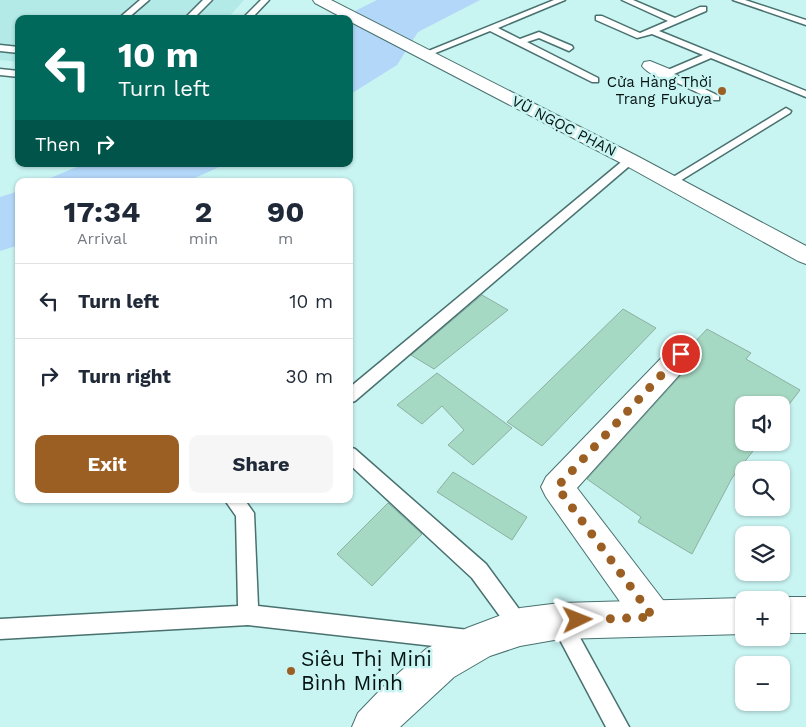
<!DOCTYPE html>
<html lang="en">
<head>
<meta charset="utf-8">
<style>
	:root { --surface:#fff; --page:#f6f6f7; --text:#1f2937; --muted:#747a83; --line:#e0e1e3; --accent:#9c5f23 }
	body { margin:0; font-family:"Work Sans",sans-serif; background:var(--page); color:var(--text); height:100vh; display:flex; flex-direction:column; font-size:19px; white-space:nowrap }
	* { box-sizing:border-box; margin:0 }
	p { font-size:16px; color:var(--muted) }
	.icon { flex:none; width:28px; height:28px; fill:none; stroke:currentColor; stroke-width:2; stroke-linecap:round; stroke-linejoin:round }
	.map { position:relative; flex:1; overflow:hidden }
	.sheet { position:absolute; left:15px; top:178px; width:338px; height:325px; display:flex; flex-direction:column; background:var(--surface); border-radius:10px; box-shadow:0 1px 4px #0004 }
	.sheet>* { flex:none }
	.top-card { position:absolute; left:15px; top:15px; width:338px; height:152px; border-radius:10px; box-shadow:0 1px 4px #0004; background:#00695c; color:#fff; overflow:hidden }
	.controls { position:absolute; left:735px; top:396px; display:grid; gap:10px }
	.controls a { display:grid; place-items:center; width:55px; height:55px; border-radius:10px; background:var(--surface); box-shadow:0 1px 4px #0004; font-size:25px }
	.pin { position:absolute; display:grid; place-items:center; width:42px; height:42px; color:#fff; margin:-21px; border:2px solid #fff; border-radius:50%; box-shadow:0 1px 5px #0007 }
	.me { position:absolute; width:55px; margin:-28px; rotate:88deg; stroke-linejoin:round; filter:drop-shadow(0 0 4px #0008) }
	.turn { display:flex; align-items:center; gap:18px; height:105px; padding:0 20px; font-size:22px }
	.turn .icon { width:65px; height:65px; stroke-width:2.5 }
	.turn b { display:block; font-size:35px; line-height:42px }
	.then { display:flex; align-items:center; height:48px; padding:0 20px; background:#0003; gap:10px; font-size:19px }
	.eta { display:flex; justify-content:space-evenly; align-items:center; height:85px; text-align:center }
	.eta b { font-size:30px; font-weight:700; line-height:35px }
	.action { display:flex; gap:10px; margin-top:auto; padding:10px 20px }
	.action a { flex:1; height:58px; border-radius:10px; background:var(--accent); color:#fff; font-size:20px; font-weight:700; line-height:58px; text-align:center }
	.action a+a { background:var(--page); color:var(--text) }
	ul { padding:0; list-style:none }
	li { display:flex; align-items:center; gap:15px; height:75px; padding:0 20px; border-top:1px solid var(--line) }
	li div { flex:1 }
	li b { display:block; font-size:19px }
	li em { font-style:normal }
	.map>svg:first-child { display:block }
</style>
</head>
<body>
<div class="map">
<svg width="806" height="727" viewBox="0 0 806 727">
	<rect width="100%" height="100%" fill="#c8f4f2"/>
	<path fill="#b3eae8" d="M0,0H244L227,19H19V62L0,60Z"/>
	<g fill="#b3d7f9">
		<path d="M377,0H480L418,32L397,65L349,95V19H339Z"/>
		<path d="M84,164H226L188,181H43Z"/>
		<path d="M19,191V245L0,251V197Z"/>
	</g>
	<g fill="#a6d9c3" stroke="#8cb0a0">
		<path d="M482,295L508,310L434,369L411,355Z"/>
		<path d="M623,309L656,328L542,446L507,422Z"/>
		<path d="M707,329L751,353L746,359L800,390L781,415V405H744V442H760L732,478L692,554L638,522L641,517L587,479L692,363L697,354L691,346Z"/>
		<path d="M437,373L512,428L473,465L448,445L464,430L442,406L422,424L397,405Z"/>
		<path d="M453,472L527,517L512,540L437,492Z"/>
		<path d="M388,503L422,534L372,586L337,554Z"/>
	</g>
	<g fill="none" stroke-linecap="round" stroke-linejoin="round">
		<g stroke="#48716f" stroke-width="3">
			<g id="lane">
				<path d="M140,0H149L127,19H118Z"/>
				<path d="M203,0H212L193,19H184Z"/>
				<path d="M261,0H269L251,19H242Z"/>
				<path d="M554,0H565L498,28L520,39L539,32L572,46L573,48L569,51L539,38L527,42L598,78V82H592L490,31L428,56H422L421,54Z"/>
				<path d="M622,0H633L675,18L700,7H706V11L659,31L806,91V97L711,58L674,74L719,96V100H713L663,76V72L703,55L652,34L637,38L596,20V16H602L640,33L668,21Z"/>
				<path d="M733,0H745L806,20V25Z"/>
				<path d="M0,45L19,47V53L0,51Z"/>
				<path d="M0,69L19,71V77L0,75Z"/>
				<path d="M786,108L791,111L790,113L675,184H667L665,182Z"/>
				<path d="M630,157L634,158L635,160L634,162L355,401L349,403V388L626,158Z"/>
				<path d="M349,447L355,449L486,564L527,620L530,627L527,634L520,637L513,634L472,578L349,464Z"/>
				<path d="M224,499H244L254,513L258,606L469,630L476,633L479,640L476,647L469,650L248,625L0,639V619L238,606L236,516Z"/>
				<path d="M560,611L567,614L629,727H606L550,621L553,614Z"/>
			</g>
		</g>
		<g stroke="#48716f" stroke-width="2">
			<g id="street">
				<path d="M313,0H331L637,156L806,246V264L798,261L623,164L349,21V19H345L315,3Z"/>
				<path d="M650,61L672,70L674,74L672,78C662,80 648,74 642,66L644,62Z"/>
				<path d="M681,345L691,348L695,355L691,362L577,488L666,604L671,617L666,630L653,635L640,630L546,497L541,487L546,477L671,348Z"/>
			</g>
		</g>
		<g stroke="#48716f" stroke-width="2">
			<g id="secondary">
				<path d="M781,597H806V633H781V600H773Z"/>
				<path d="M744,598L750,600H744V634L560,639L520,646L490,656L454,677L400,727H352L358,713L385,685L426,649L467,628L520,608L560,603Z"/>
			</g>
		</g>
		<use href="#lane" fill="#fff" fill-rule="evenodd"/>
		<use href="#street" fill="#fff" fill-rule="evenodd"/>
		<use href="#secondary" fill="#fff" fill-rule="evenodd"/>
	</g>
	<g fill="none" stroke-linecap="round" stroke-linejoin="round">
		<path stroke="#9c5f23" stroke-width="9" stroke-dasharray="0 16.2" d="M578,620L653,617L557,487L681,354"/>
	</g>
	<g fill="#9c5f23" stroke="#c8f4f2" stroke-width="2">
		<circle cx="722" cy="91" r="5"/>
		<circle cx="291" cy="671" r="5"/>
	</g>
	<g text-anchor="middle" stroke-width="5" stroke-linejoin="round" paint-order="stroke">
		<g font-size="15" fill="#041312" stroke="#c8f4f2" text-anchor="end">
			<text x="712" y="87">Cửa Hàng Thời<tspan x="712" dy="17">Trang Fukuya</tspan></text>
		</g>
		<g font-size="15" fill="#041312" stroke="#c8f4f2">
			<text transform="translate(564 126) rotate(27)" y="5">VŨ NGỌC PHAN</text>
		</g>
		<g font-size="21" fill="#041312" stroke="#c8f4f2" text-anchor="start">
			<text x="301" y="666">Siêu Thị Mini<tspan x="301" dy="24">Bình Minh</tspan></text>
		</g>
	</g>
</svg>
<div class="controls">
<a><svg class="icon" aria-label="sound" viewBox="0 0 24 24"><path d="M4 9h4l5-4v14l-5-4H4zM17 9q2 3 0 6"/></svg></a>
<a><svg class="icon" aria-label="search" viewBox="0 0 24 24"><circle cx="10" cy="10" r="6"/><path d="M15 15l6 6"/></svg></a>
<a><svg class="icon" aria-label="layers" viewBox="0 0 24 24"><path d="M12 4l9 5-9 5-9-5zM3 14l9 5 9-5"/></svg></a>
<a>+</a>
<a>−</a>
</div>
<div class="pin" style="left:681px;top:354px;background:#d93025"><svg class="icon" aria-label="arrive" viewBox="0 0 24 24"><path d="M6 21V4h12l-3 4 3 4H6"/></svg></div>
<svg class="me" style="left:578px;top:620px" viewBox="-20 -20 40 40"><path d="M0-17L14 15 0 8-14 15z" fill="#9c5f23" stroke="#fff" stroke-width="4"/></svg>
<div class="top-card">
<div class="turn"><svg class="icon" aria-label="left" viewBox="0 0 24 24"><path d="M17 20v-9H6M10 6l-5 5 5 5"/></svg><div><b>10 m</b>Turn left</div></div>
<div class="then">Then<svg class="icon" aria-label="right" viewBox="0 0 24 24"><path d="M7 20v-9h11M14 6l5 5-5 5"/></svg></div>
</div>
<section class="sheet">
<div class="eta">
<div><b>17:34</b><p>Arrival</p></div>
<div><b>2</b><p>min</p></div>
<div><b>90</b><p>m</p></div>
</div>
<ul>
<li><svg class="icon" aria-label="left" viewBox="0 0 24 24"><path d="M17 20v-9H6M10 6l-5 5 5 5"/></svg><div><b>Turn left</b></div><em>10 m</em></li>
<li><svg class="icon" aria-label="right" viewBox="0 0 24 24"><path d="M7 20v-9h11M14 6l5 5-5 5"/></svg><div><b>Turn right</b></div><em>30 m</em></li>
</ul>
<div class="action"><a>Exit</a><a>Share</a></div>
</section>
</div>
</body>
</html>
